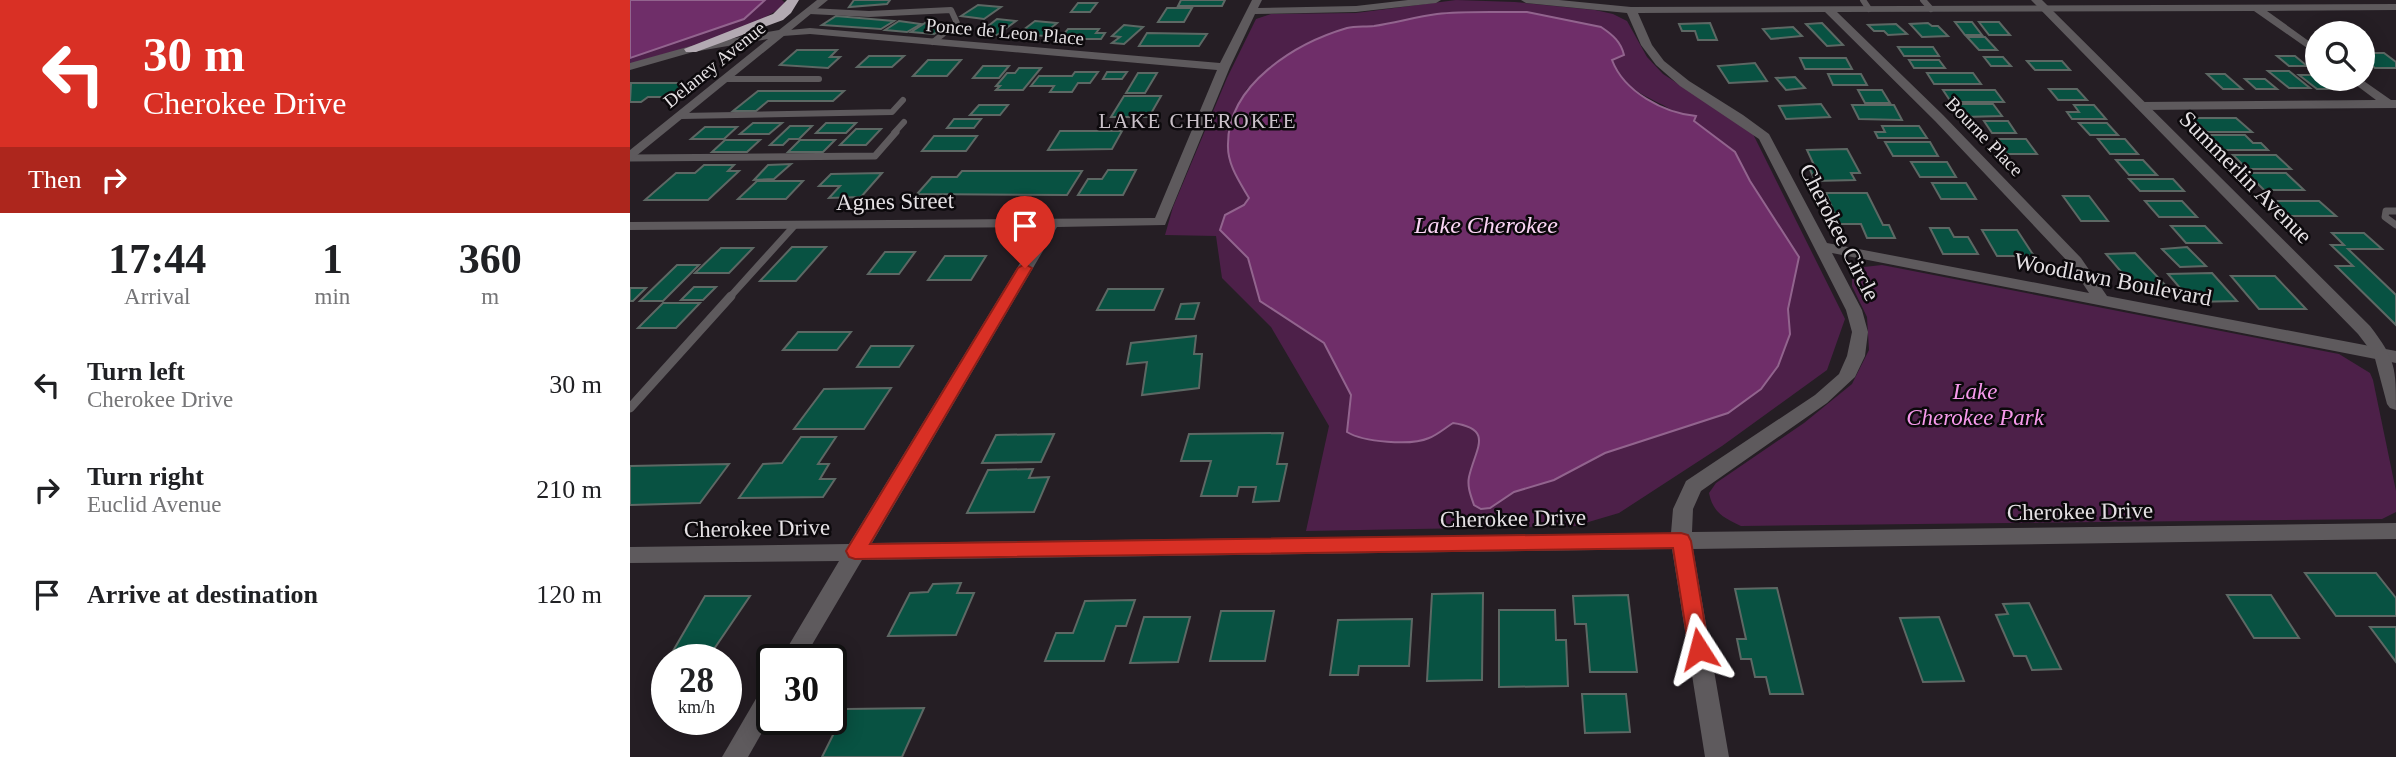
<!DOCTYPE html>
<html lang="en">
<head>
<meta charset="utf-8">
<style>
	:root { --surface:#fff; --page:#f2f2f2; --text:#202124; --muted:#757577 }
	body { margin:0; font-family:Georgia,serif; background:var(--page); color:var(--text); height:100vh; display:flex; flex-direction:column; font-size:26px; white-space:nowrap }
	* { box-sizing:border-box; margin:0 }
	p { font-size:23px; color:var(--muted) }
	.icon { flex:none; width:38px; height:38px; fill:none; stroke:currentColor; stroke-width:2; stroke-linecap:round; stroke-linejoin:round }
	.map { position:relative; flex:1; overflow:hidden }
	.drawer { display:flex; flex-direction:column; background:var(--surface); width:630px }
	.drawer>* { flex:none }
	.banner { background:#d93025; color:#fff; overflow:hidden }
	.fabs { position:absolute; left:1675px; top:21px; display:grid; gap:14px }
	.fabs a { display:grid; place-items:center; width:70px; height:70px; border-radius:50%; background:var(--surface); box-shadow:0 4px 18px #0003; font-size:35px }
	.speed { position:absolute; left:21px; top:644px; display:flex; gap:14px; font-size:35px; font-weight:700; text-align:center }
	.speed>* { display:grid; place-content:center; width:91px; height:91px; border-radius:50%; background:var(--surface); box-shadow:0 4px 18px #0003; line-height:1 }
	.speed small { font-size:18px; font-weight:400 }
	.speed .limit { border:4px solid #111; border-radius:10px; background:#fff; color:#111 }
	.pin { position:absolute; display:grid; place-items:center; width:60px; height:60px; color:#fff; margin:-72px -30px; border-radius:50% 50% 50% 0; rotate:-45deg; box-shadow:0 0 7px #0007 }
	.pin .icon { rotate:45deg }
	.me { position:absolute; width:77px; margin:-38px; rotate:351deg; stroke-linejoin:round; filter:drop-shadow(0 0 5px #0008) }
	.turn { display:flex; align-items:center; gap:24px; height:147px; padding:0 28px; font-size:32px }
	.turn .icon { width:91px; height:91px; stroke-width:2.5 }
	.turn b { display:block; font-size:49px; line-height:60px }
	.then { display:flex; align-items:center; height:66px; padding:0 28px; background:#0003; gap:14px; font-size:26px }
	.eta { display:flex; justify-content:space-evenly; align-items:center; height:119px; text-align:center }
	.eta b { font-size:42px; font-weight:600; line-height:49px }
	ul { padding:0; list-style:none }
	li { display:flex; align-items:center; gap:21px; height:105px; padding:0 28px }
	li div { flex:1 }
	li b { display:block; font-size:26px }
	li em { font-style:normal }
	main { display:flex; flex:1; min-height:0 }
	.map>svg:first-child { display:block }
</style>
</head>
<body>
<main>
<section class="drawer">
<div class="banner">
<div class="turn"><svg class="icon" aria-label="left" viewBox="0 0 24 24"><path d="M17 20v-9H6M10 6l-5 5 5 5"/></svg><div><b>30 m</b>Cherokee Drive</div></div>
<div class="then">Then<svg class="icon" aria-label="right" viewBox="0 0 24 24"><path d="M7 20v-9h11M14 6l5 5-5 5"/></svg></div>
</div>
<div class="eta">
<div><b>17:44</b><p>Arrival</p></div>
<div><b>1</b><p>min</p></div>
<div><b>360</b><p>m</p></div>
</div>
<ul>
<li><svg class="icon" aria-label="left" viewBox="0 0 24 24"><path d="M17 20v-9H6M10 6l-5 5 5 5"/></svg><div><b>Turn left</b><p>Cherokee Drive</p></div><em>30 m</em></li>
<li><svg class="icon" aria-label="right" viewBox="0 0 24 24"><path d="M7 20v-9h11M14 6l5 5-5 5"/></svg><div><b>Turn right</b><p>Euclid Avenue</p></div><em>210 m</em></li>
<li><svg class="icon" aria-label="arrive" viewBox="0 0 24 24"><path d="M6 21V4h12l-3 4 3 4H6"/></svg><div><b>Arrive at destination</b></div><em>120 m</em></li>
</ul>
</section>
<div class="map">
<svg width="1766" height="757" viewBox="0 0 1766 757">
	<rect width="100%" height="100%" fill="#251e24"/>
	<g fill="#4d2049" fill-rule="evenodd">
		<path d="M135,0H152L156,4C111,37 52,48 0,64V58L114,19Z"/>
		<path d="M826,0L885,2L965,10L983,14L997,21L1017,57L1033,74L1122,132L1215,319L1197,370L1092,446L989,513L945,526L676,531L699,426L641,327L592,278L586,236L535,235L543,207L597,78L626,19L641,14L726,13ZM897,12L971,27C986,74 987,83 1033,105C1043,111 1052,116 1064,115V121L1105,152L1120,181L1169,257L1158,309L1160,334L1148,366L1131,389L1098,413L975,453L924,480L884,492L860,508L839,479L851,440C845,427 836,425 823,423C784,449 770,442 726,437L721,395L694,343L630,301L618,258L590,230L595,215L614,205L619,198L603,170L616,90L636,71L684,42L719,28L743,26L806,14Z"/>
		<path d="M1252,265L1709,354L1740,373L1743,380L1766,491V512L1752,519L1111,526C1094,518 1083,513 1079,493L1086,483L1174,423L1222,384L1239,350L1237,317L1222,286V278L1234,267Z"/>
	</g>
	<g fill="#6f2e69" stroke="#92648e" stroke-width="2">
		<path d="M0,0H135L114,19L0,58Z"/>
		<path d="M860,12H897L971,27C983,35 991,42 994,55L982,60C994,92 1034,113 1066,116L1064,121L1105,152L1120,181L1169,257L1158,309L1160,334L1148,366L1131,389L1098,413L975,453L924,480L884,492L860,508L851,509L844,505C841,496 837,487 839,477C845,449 865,429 823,423C815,428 807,435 799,438C781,446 733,442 717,432L721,395L694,343L630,301L618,258L590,230L595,215L614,205L619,198C609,181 597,164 598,144C598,84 666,43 717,28C725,26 735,27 744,26C765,23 785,17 807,14C824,12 842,12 860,12Z"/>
	</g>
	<g fill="#085242" stroke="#5d6864" stroke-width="2">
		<path d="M224,0H260L257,4L219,7Z"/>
		<path d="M551,0H595L592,6H548Z"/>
		<path d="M448,3H467L460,12H441Z"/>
		<path d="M348,5L371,7L354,19L331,16Z"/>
		<path d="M537,8H562L554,22H528Z"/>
		<path d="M206,16L264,21L251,29L192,25Z"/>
		<path d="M367,19L386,21L367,35L348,34Z"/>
		<path d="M269,21L291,24L277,32L255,30Z"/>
		<path d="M405,21L427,23L421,28H426L415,36L388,34Z"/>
		<path d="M1325,22H1342L1352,35H1335Z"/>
		<path d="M1349,22H1369L1380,35H1359Z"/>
		<path d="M295,23L317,24L304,34L281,32Z"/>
		<path d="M1080,23L1087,40H1068L1065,31H1052L1049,24Z"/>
		<path d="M1192,23L1213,45L1197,46L1176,24Z"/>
		<path d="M1298,23L1302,26H1308L1318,36L1292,37L1280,24Z"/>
		<path d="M1266,24L1277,34L1258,35L1254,31H1244L1238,25Z"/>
		<path d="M494,25L513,27L494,44L482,43L490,37L482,36Z"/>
		<path d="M1163,27L1172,36L1141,39L1133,29Z"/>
		<path d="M438,29H469L466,33H475L471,39H430Z"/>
		<path d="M517,33L577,34L569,46H509Z"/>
		<path d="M1337,37H1355L1367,50H1349Z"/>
		<path d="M1268,47H1303L1309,56H1274Z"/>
		<path d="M167,50H207L200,57H210L198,68L150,65Z"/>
		<path d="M1732,53H1754L1766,62V68H1745L1732,58Z"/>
		<path d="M239,56H274L262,67H227Z"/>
		<path d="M1647,56H1665L1677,66H1659Z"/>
		<path d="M1354,57H1373L1381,66H1361Z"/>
		<path d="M1170,58H1216L1222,69H1175Z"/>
		<path d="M298,60H331L317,76H283Z"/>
		<path d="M1279,60H1309L1315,68H1284Z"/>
		<path d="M1397,61H1432L1440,70H1405Z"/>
		<path d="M1125,63L1137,81L1099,83L1088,66Z"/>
		<path d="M353,66H379L369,78H343Z"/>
		<path d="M389,68H411L393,90H366L370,86H366L377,73H385Z"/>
		<path d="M1638,71H1659L1680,88H1659Z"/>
		<path d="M445,72H468L460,83H448L442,92H420L424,86H401L409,76H442Z"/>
		<path d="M477,72H497L492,79H473Z"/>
		<path d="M508,73H527L515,93H496Z"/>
		<path d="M1297,73H1343L1351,84H1304Z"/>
		<path d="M1198,74H1231L1237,85H1203Z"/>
		<path d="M1577,74H1595L1612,89H1593Z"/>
		<path d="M1669,75H1687V79H1701L1714,89H1687Z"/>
		<path d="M1165,77L1175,88L1156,90L1146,78Z"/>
		<path d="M1615,79H1635L1647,89H1626Z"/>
		<path d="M1,83H60L41,97H18L11,102H0Z"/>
		<path d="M1419,89H1447L1457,100H1428Z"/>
		<path d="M1228,90H1252L1260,103H1235Z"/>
		<path d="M1313,90H1365L1374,102H1321Z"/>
		<path d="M128,91H214L203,101H138L126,111H103Z"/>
		<path d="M494,96H531L519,117H481Z"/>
		<path d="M1191,104L1200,117L1156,119L1149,106Z"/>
		<path d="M1324,104H1363L1372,116L1333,117Z"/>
		<path d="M349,105H378L370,115H340Z"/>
		<path d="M1222,105H1264L1272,120L1229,119Z"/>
		<path d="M1444,105H1464L1476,119H1442L1437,112H1449Z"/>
		<path d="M1562,118H1606L1622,132H1577Z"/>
		<path d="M324,119H351L344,128H317Z"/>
		<path d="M1354,121H1378L1386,133H1362Z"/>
		<path d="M123,123H152L139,134H110Z"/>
		<path d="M196,123H226L216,133H186Z"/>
		<path d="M1449,123H1477L1488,135H1460Z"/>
		<path d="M160,126H182L169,139H159L153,145H140Z"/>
		<path d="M1252,126H1289L1297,138H1248L1245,132H1255Z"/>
		<path d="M75,127H107L94,139H61Z"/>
		<path d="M226,129H251L236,145H210Z"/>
		<path d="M430,131H492L482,149L418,150Z"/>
		<path d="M1579,135H1615L1623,143H1631L1638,150H1594Z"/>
		<path d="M304,136H347L336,151H292Z"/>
		<path d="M1367,139H1396L1407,154H1377Z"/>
		<path d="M1468,139H1495L1508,154H1480Z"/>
		<path d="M95,140H130L117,152H82Z"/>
		<path d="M170,140H205L193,152H158Z"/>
		<path d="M1255,142H1300L1308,156H1263Z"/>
		<path d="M1217,149L1230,173H1221L1225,180L1185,181L1178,165H1184L1177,150Z"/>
		<path d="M1603,155H1646L1661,169H1617Z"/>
		<path d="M1486,160H1513L1527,175H1499Z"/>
		<path d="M1281,162H1317L1326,177H1290Z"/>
		<path d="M161,164L144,179L124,180L138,165Z"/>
		<path d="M74,165H104L98,171H109L78,200H15L46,173H65Z"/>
		<path d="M478,170H506L493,195H448L458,179H472Z"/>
		<path d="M332,171H452L437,195L287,194L302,177H327Z"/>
		<path d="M252,173L231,197L199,198L210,186H189L201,174Z"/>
		<path d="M1617,173H1656L1674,190H1634Z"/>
		<path d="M1499,179H1543L1554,191H1510Z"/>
		<path d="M127,181H173L156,199H108Z"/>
		<path d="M1302,183H1336L1346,199H1311Z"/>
		<path d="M1196,193H1237L1253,225H1259L1265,238H1237L1231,224H1209Z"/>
		<path d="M1433,196H1459L1478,221H1451Z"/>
		<path d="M1515,201H1552L1567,217H1529Z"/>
		<path d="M1641,201H1689L1706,216H1657Z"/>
		<path d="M1541,226H1575L1591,243H1556Z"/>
		<path d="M1300,228H1319L1324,237H1338L1348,254H1313Z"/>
		<path d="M1352,230H1387L1404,256H1367Z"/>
		<path d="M1702,233H1734L1752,249H1718L1766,295V325L1706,266H1723L1701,245H1714Z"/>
		<path d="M162,247H196L166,281H130Z"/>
		<path d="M1557,247L1576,266L1550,267L1532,249Z"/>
		<path d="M91,248H123L99,273H65Z"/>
		<path d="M255,252H285L269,274H238Z"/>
		<path d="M1505,253L1536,286L1505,288L1476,254Z"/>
		<path d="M315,256H356L341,280H298Z"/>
		<path d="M47,265H69L33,301H10Z"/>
		<path d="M1582,273L1607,301L1562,302L1538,274Z"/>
		<path d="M1601,276H1645L1676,309H1629Z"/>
		<path d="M64,287H86L73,300H51Z"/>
		<path d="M0,288H16L3,301H0Z"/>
		<path d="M478,289H533L524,310H467Z"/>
		<path d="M33,303H70L46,328H8Z"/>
		<path d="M569,303L564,319H546L551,304Z"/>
		<path d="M168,332H221L207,350H153Z"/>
		<path d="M566,336L564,354H572L569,388L512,395L517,362L497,364L501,343Z"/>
		<path d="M241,346H283L269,367H227Z"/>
		<path d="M261,388L234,429H164L194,389Z"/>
		<path d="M653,433L647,464H657L649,501L623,502L626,487H609L607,496H571L581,461H551L559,434Z"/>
		<path d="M424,434L411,462L352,463L366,435Z"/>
		<path d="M171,437H206L188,464H199L190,479H205L193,497L109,498L133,464L152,463Z"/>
		<path d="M99,464L70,503L0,505V466Z"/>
		<path d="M403,469L399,478L419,477L404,512L337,513L358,470Z"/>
		<path d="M1675,573H1746L1766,598V616H1706Z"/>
		<path d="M331,583L327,593H344L326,635L258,636L280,593L298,592L303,584Z"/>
		<path d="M1147,588L1173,694H1140L1136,677H1125L1121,659H1111L1107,639H1116L1105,589Z"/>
		<path d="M853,593L852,680L797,681L802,594Z"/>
		<path d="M998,595L1007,672H960L956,624H945L943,596Z"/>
		<path d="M1597,595H1641L1669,638H1624Z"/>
		<path d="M75,596H120L84,649L43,651Z"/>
		<path d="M505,600L496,626H486L474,661H415L426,633H443L455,601Z"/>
		<path d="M1399,603L1431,669L1402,670L1396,656H1384L1366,615L1378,614L1373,604Z"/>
		<path d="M869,610H925L926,640H936L938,686L869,687Z"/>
		<path d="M591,611H644L635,661H580Z"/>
		<path d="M514,617H560L548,662L500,663Z"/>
		<path d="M1309,617L1334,681L1293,682L1270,618Z"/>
		<path d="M782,619L779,666H729L728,675H700L708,620Z"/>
		<path d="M1740,627H1766V662Z"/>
		<path d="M952,694H996L1000,732L955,733Z"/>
		<path d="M294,708L272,757H192L216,709Z"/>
	</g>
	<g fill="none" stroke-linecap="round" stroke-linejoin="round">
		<g stroke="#5e5a5d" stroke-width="6">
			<path d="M1233,0L1239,9"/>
			<path d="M1293,0L1301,9"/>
			<path d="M180,11L239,14L321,10L327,23L303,42"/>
			<path d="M97,79H189"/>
			<path d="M51,116L262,112L273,100"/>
			<path d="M264,133L274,122"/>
		</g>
		<g stroke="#5e5a5d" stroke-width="7">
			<path d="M0,158L245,156L266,132"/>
			<path d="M1766,211H1756L1755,217L1766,225"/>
			<path d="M99,298L165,225"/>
		</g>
		<path stroke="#5e5a5d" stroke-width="9" d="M0,408L101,296"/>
		<g fill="#5e5a5d" fill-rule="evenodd">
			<path d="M622,0H632L628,8L726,6L778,0H811L806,3L726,12L625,14L600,67L535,225L427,227L242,543L1041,533L1043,509L1056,481L1185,395L1209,374L1217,356L1222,332L1216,310L1129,139L1050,86L1026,65L1011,45L997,13L896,3L891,0H929L1001,7L1766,4V10L1637,11L1687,47V55L1624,11L1207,12L1313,115L1451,258L1477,296L1766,351V363L1202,253L1232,310L1238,332L1235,356L1225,377L1197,403L1071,491L1063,509L1062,532L1766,523V539L1063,549L1099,757H1075L1042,549L232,560L173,660H150L209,561L0,563V547L219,544L412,227L0,230V222L525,218L587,70L180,34L153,36L149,35V31L180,28L590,63ZM1195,12L1305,121L1440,264L1459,293L1197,243L1139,134L1113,115L1059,81L1034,61L1022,45L1008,13Z"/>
			<path d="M1718,79H1731L1761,100H1766V108L1511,110L1505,106L1511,102L1746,100Z"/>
			<path d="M142,682V715L118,757H92L134,685Z"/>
		</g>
		<g fill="#5e5a5d" fill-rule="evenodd">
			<path d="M187,0H198L0,161V150L138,39L63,52L0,70V63L61,46L149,30Z"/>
			<path d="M1401,0H1412L1740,326C1766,360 1766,368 1766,410L1760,408L1757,404L1744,355L1728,334Z"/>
		</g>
		<path fill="#b3aab2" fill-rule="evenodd" d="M157,0H169L161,13L153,20L66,52H56L54,49L143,14Z"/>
	</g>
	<path fill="#d93025" stroke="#8d1f18" stroke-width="2" d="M395,264L402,268L240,544L1051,533L1058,535L1061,541L1079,649L1076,655L1069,658L1062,655L1059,649L1043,548L225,559L219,557L216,551L219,546L388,268Z"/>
	<g text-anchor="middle" stroke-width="5" stroke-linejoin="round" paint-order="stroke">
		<g font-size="19" fill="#e5e1e4" stroke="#0c090c">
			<text transform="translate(375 31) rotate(5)" y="7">Ponce de Leon Place</text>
			<text transform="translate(84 64) rotate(-39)" y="7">Delaney Avenue</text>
			<text transform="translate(1355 136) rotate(46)" y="7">Bourne Place</text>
		</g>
		<g font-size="21" letter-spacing="2" fill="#cbc2ca" stroke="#0c090c">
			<text x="568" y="128">LAKE CHEROKEE</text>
		</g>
		<g font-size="23" fill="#e5e1e4" stroke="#0c090c">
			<text transform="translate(1616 177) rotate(45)" y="8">Summerlin Avenue</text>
			<text transform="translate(265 201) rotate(-1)" y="8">Agnes Street</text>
			<text transform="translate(1210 232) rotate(63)" y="8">Cherokee Circle</text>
			<text transform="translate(1483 279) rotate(11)" y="8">Woodlawn Boulevard</text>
			<text transform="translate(1450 511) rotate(-1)" y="8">Cherokee Drive</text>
			<text transform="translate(883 518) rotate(-1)" y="8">Cherokee Drive</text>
			<text transform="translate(127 528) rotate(-1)" y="8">Cherokee Drive</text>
		</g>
		<g font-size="23" font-style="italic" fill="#f699eb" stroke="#0c090c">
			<text x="1345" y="399">Lake<tspan x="1345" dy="26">Cherokee Park</tspan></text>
		</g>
		<g font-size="24" font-style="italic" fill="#fcd6f6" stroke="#0c090c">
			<text x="856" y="233">Lake Cherokee</text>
		</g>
	</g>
</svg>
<div class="fabs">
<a><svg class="icon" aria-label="search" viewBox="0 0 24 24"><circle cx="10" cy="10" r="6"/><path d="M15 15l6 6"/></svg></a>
</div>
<div class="speed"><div>28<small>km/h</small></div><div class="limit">30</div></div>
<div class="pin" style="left:395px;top:268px;background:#d93025"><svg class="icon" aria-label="arrive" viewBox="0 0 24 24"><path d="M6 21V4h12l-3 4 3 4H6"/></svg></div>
<svg class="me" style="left:1069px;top:649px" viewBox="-20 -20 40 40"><path d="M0-17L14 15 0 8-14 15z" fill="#d93025" stroke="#fff" stroke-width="4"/></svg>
</div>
</main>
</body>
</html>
